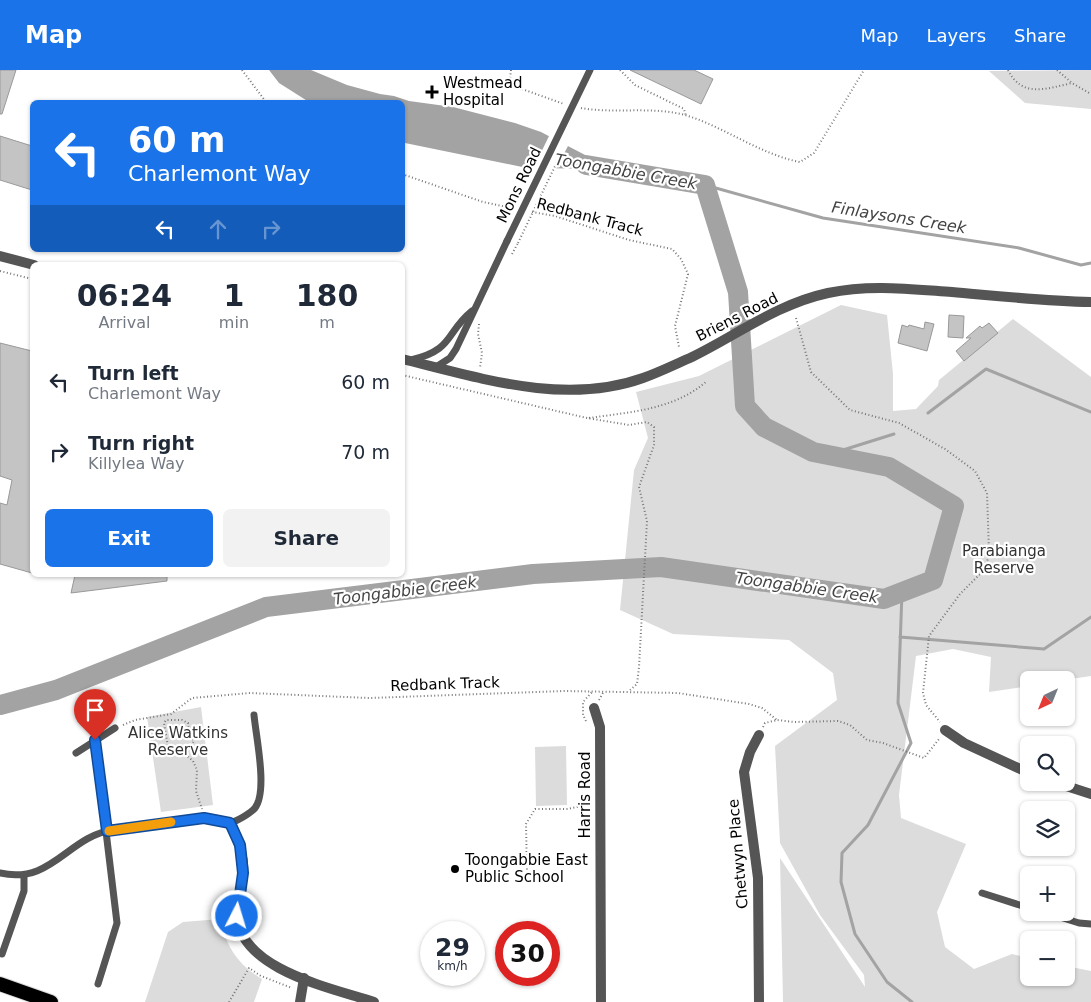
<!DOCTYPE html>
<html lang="en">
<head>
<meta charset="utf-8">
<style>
	:root { --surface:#fff; --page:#f2f2f3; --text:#1f2937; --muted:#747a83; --accent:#1a73e8 }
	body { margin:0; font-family:"DejaVu Sans",sans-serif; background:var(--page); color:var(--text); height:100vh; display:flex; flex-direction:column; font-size:19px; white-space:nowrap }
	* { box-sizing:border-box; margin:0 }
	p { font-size:16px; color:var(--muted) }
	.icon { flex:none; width:28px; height:28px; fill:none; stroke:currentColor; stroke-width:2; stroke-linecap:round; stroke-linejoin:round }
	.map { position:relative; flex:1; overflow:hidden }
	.panel { position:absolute; left:30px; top:192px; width:375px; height:315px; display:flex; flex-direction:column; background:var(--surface); border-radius:8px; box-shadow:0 1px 4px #0004 }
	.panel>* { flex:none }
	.hud { position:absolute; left:30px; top:30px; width:375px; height:152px; border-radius:8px; box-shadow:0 1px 4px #0004; background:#1a73e8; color:#fff; overflow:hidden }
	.needle { width:32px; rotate:223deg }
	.tools { position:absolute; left:1020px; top:601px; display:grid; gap:10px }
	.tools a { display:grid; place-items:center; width:55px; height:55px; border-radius:8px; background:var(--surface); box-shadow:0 1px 4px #0004; font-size:25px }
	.speed { position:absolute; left:420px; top:851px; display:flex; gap:10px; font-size:25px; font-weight:700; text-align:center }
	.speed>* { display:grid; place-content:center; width:65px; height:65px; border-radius:50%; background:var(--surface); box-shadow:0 1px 4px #0004; line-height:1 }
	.speed small { font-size:12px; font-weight:400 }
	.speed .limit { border:8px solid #d22; background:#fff; color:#111 }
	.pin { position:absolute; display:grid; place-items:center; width:42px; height:42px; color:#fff; margin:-51px -21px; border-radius:50% 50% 50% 0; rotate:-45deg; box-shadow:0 0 5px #0007 }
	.pin .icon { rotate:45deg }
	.me { position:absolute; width:55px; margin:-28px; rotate:5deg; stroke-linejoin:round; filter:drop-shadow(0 0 4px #0008) }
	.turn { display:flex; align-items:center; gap:18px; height:105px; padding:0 15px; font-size:22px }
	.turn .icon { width:65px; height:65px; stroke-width:2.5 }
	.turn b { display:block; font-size:35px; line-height:42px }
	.lanes { display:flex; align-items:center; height:48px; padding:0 15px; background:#0003; justify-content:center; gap:25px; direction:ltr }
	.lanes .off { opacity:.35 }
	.eta { display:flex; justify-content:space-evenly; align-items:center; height:85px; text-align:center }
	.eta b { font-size:30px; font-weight:700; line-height:35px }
	.cta { display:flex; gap:10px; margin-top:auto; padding:10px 15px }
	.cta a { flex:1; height:58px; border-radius:8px; background:var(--accent); color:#fff; font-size:20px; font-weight:700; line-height:58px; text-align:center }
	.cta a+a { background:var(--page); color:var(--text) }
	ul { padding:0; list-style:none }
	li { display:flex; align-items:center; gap:15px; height:70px; padding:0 15px }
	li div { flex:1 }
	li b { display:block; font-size:19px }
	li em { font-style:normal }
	header { display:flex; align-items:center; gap:30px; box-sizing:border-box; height:70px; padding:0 25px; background:var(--accent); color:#fff }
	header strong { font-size:24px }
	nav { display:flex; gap:28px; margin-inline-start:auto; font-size:18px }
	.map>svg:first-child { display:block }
</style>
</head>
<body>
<header>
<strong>Map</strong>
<nav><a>Map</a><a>Layers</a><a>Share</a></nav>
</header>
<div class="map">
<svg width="1091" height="932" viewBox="0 0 1091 932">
	<rect width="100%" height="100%" fill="#fff"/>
	<g fill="#dcdcdc">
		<path d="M1091,0V39L1025,33L989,1Z"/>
		<path d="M841,235L887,245L893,304V341L916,339L938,316L939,310L1013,249L1091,307V606L1064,610H1029V616L989,622L991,587L953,579L916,586L899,725L901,748L966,774L937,842L945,877L974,899L1012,884L1029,888V908H1066V896L1091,901V932H783L780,788L865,917L864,905L820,845L780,773L775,676L837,630L833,603L789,570L673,564L620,540L634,400L648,368L636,322L699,306Z"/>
		<path d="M201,637L213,735L161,742L147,647Z"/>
		<path d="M566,676L567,735L536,736L535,677Z"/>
		<path d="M220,849C226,876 238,895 262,909L254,932H145L168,862L183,852Z"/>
	</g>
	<path fill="#a3a3a3" d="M269,0H311L347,15L380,24L394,26L409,31L453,37L515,53L541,62L612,99L527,98L405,73L403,72L402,32H309L279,13Z"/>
	<path fill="#fff" d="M550,64L569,74L555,101H532Z"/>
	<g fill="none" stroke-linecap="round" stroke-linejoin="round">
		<g stroke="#a3a3a3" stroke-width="3">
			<path d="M705,115L823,148L1019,178L1081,195L1091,193"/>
			<path d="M928,343L986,299L1091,342"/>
			<path d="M827,385L894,364"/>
			<path d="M902,522L898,633L911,673L868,755L842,783L841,812L855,864L887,912L912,932"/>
			<path d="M900,567L1044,579L1091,547"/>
		</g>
		<path stroke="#a3a3a3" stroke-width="20" d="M0,635L56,620L266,537L533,504L661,497L884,529L933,510L954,436L889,397L813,382L764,357L745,336L738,222L705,115L586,95"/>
	</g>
	<g fill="#c4c4c4" stroke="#999">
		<path d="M0,0H16L2,44H0Z"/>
		<path d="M630,0H694L713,9L701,34Z"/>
		<path d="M0,66L32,76V120L0,110Z"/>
		<path d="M949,245L964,246L963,268L948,267Z"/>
		<path d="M925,252L934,254L927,281L898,273L902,255L908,257L909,255L924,259Z"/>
		<path d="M989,253L998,263L964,291L956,281L971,268H966L980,256L982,258Z"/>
		<path d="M0,273L32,281V503L0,494V433L7,435L12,410L0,406Z"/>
		<path d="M75,505H167V511L71,523Z"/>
	</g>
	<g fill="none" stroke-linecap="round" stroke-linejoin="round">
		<g stroke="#dbdbdb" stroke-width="16">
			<path id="trunk" d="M0,914L51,932"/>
		</g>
		<g stroke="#777" stroke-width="2" stroke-dasharray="1 2.5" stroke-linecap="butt">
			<path d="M242,0L266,32"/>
			<path d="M511,0L510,9L522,19L564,34"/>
			<path d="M620,0L635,15L684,39L686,46"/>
			<path d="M1008,0C1022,28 1046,19 1072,13"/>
			<path d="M1057,0L1072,13L1091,24"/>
			<path d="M581,38C615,44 651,36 685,45C725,57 759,84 800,92L814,83L864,0"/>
			<path d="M402,104L483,132L512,138"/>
			<path d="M532,142L555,146L629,170L672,179L681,189L688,204L675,256L679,277"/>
			<path d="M512,184L518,173"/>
			<path d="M0,201L32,209"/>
			<path d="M796,248L811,302L850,340L899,353L945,379L975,401L987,423L989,482L986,498L960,524L929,566L923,623L926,635L940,652"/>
			<path d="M479,254L478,264L482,283L480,298"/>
			<path d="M402,305L587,348L629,355L647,352L654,357V375L639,417L647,451L639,597L637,614L629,621"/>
			<path d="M589,348C630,342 674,340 707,311"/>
			<path d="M599,630L604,621"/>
			<path d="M586,651L583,645V632L592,622"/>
			<path d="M123,655L135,650L171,644L192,628L250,623L369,628L564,621L678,623L749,634L762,638L777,650"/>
			<path d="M763,657L765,653L777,650L794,652L838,651L850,655L867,670L883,673L924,688L939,669"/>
			<path d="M186,685L194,671L189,664L188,653L182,650H166L164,653L168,677L186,685L193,691L197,700L196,721L202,739"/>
			<path d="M527,803L526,754L535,739H568L589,734"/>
			<path d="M229,932L249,898L261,906L292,918"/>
		</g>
		<g stroke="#555" stroke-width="7">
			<path d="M411,290C454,280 445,263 472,241"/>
			<path d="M436,297L450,288L456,279L507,171"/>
			<path d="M95,670L117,853L98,914"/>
			<path d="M76,683L115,658"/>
			<path d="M0,803C52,815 68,766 113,760C142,756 174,748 203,748C212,748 221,753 229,753C236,752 251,743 255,738C268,721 256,667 254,645"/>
			<path d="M982,823L1029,838"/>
			<path d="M1044,842L1079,853L1091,854"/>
			<path d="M2,884L24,821V805"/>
		</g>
		<g stroke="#555" stroke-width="10">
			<path d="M594,638L600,657L601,932"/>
			<path d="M945,660L964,673L1029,703"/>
			<path d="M1054,712L1091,724"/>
			<path d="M231,753C237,769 245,787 243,804C242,818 236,831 237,846C241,900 332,918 374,932"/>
			<path d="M300,932L304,908"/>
			<path d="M759,932L758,808L744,702L750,682L759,665"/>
		</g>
		<g stroke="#555" stroke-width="10">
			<path d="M0,186L34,195"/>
			<path d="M402,289C480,308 565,336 643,308C660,302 676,294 692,287C737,265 777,234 828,223C869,214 910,219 952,222C998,226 1044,231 1091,232"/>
		</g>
		<use href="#trunk" stroke="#000" stroke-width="14"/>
		<path stroke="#777" stroke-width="2" stroke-dasharray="1 2.5" stroke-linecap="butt" d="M518,173L558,90"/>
		<path stroke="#555" stroke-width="7" d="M507,171L590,0"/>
	</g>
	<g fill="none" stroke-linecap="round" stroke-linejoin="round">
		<g stroke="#114b97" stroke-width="12">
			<path id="route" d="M95,670L107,761L204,748L230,753L240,775L243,803L237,846"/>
		</g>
		<use href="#route" stroke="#1a73e8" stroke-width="9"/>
		<path stroke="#f59e0b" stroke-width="9" d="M109,761L171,752"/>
	</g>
	<g fill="#000" stroke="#fff" stroke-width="2">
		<path d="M429.5 14.5h5v5h5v5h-5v5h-5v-5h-5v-5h5z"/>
		<circle cx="455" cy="799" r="5"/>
	</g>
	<g text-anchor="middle" stroke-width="4.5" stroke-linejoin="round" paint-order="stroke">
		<g font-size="15" fill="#000" stroke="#fff" text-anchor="start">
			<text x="443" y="18">Westmead<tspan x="443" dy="17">Hospital</tspan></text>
			<text x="465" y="795">Toongabbie East<tspan x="465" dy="17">Public School</tspan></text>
		</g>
		<g font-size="15" fill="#000" stroke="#fff">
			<text transform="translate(519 115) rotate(-64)" y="5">Mons Road</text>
			<text transform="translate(590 147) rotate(15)" y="5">Redbank Track</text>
			<text transform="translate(737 247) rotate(-27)" y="5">Briens Road</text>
			<text transform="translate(445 614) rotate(-2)" y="5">Redbank Track</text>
			<text transform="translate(585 725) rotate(-90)" y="5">Harris Road</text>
			<text transform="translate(738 784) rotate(-95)" y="5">Chetwyn Place</text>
		</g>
		<g font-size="15" fill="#333" stroke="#fff">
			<text x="1004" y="486">Parabianga<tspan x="1004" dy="17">Reserve</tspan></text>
			<text x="178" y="668">Alice Watkins<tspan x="178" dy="17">Reserve</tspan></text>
		</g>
		<g font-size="16" font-style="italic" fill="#444" stroke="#fff">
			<text transform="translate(626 101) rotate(10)" y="6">Toongabbie Creek</text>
			<text transform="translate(899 147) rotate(9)" y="6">Finlaysons Creek</text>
			<text transform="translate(807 517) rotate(8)" y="6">Toongabbie Creek</text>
			<text transform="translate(405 520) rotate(-7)" y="6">Toongabbie Creek</text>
		</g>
	</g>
</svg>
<div class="tools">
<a><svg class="needle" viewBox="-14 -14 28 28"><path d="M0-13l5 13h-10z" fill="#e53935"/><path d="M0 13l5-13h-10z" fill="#747a83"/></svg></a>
<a><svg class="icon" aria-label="search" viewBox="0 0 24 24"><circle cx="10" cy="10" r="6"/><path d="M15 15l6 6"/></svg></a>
<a><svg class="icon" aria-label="layers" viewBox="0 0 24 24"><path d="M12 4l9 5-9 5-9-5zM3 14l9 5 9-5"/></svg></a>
<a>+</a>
<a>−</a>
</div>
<div class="speed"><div>29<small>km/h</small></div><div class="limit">30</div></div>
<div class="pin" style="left:95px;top:670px;background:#d93025"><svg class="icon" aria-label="arrive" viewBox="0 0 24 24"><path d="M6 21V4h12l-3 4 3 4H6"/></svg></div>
<svg class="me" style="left:237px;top:846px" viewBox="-20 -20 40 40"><circle r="17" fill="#1a73e8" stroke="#fff" stroke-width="3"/><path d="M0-11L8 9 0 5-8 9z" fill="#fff"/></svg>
<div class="hud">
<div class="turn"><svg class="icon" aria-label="left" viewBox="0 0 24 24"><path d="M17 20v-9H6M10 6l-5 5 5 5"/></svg><div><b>60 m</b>Charlemont Way</div></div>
<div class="lanes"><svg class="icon" aria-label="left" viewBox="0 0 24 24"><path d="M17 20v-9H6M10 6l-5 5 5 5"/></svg><svg class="icon off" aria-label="ahead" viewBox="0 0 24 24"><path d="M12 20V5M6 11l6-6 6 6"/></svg><svg class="icon off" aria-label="right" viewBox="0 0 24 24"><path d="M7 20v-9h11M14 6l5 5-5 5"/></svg></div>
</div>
<section class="panel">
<div class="eta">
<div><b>06:24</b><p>Arrival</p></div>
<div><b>1</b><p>min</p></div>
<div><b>180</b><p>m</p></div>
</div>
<ul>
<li><svg class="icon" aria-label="left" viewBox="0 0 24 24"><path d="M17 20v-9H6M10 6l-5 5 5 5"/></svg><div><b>Turn left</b><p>Charlemont Way</p></div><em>60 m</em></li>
<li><svg class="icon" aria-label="right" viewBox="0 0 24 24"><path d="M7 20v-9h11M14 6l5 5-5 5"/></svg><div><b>Turn right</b><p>Killylea Way</p></div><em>70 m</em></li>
</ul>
<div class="cta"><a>Exit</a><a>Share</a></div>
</section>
</div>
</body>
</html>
